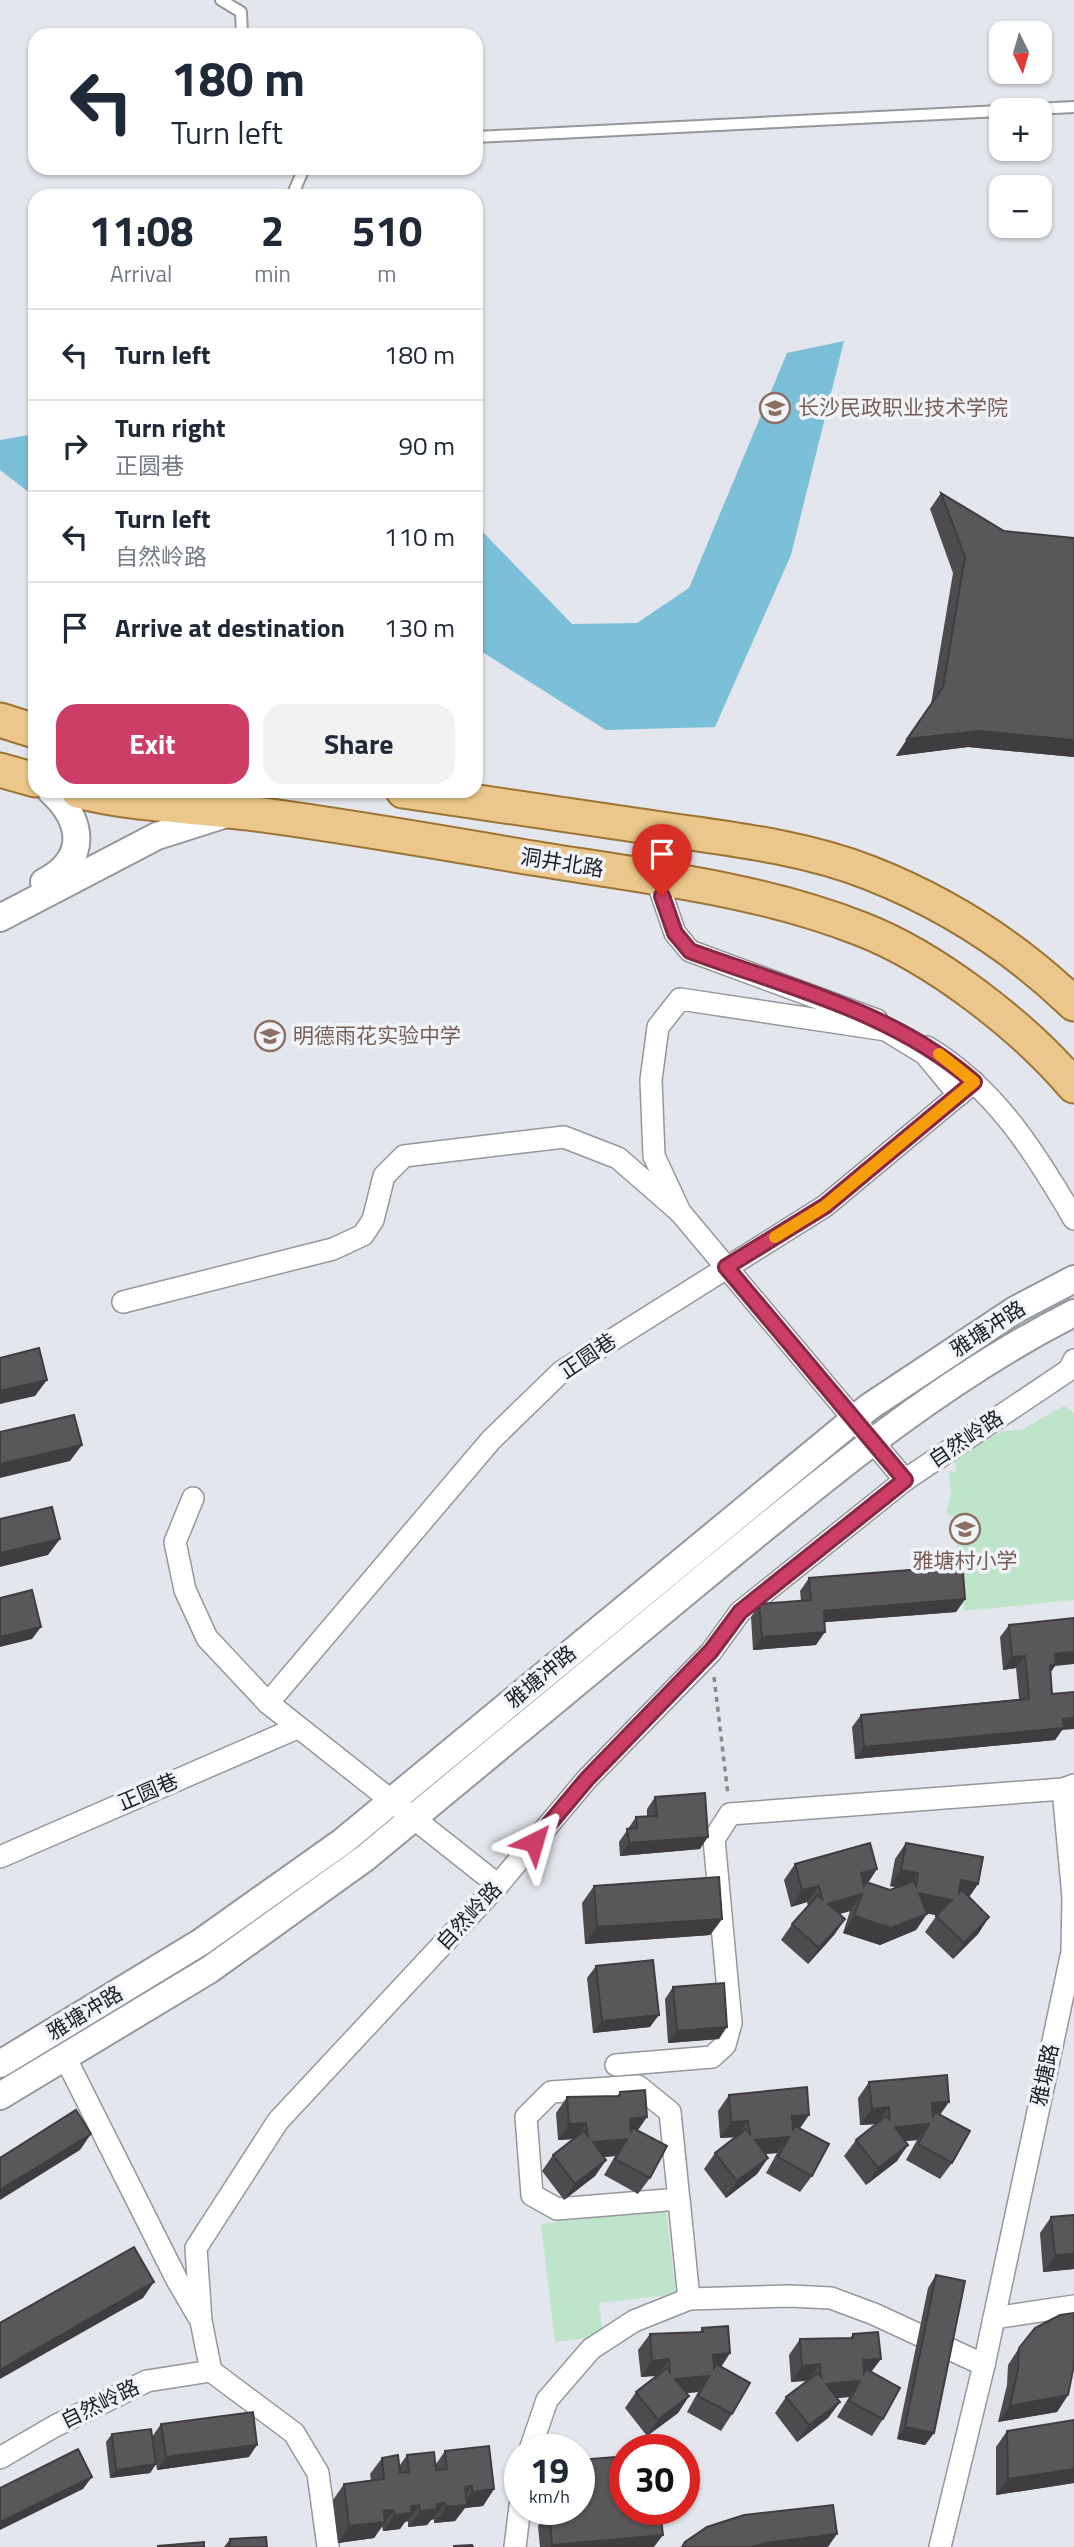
<!DOCTYPE html>
<html lang="en">
<head>
<meta charset="utf-8">
<style>
	:root { --surface:#fff; --page:#f2f2f3; --text:#1f2937; --muted:#747a83; --line:#e0e1e3; --accent:#cd3e67 }
	body { margin:0; font-family:"Titillium Web","Noto Sans SC",sans-serif; background:var(--page); color:var(--text); height:100vh; display:flex; flex-direction:column; font-size:26px; white-space:nowrap }
	* { box-sizing:border-box; margin:0 }
	p { font-size:23px; color:var(--muted) }
	.icon { flex:none; width:38px; height:38px; fill:none; stroke:currentColor; stroke-width:2; stroke-linecap:round; stroke-linejoin:round }
	.map { position:relative; flex:1; overflow:hidden }
	.drawer { position:absolute; left:28px; top:189px; width:455px; height:609px; display:flex; flex-direction:column; background:var(--surface); border-radius:21px; box-shadow:0 2px 5px #0004 }
	.drawer>* { flex:none }
	.hud { position:absolute; left:28px; top:28px; width:455px; height:147px; border-radius:21px; box-shadow:0 2px 5px #0004; background:#fff; color:var(--text); overflow:hidden }
	.needle { width:46px; rotate:175deg }
	.fabs { position:absolute; left:989px; top:21px; display:grid; gap:14px }
	.fabs a { display:grid; place-items:center; width:63px; height:63px; border-radius:14px; background:var(--surface); box-shadow:0 2px 5px #0004; font-size:35px }
	.speed { position:absolute; left:504px; top:2434px; display:flex; gap:14px; font-size:35px; font-weight:700; text-align:center }
	.speed>* { display:grid; place-content:center; width:91px; height:91px; border-radius:50%; background:var(--surface); box-shadow:0 2px 5px #0004; line-height:1 }
	.speed small { font-size:18px; font-weight:400 }
	.speed .limit { border:10px solid #d22; background:#fff; color:#111 }
	.pin { position:absolute; display:grid; place-items:center; width:60px; height:60px; color:#fff; margin:-72px -30px; border-radius:50% 50% 50% 0; rotate:-45deg; box-shadow:0 0 7px #0007 }
	.pin .icon { rotate:45deg }
	.me { position:absolute; width:77px; margin:-38px; rotate:40deg; stroke-linejoin:round; filter:drop-shadow(0 0 5px #0008) }
	.turn { display:flex; align-items:center; gap:24px; height:147px; padding:0 28px; font-size:32px }
	.turn .icon { width:91px; height:91px; stroke-width:2.5 }
	.turn b { display:block; font-size:49px; line-height:60px }
	.eta { display:flex; justify-content:space-evenly; align-items:center; height:119px; text-align:center }
	.eta b { font-size:42px; font-weight:700; line-height:49px }
	.action { display:flex; gap:14px; margin-top:auto; padding:14px 28px }
	.action a { flex:1; height:80px; border-radius:21px; background:var(--accent); color:#fff; font-size:28px; font-weight:700; line-height:80px; text-align:center }
	.action a+a { background:var(--page); color:var(--text) }
	ul { padding:0; list-style:none }
	li { display:flex; align-items:center; gap:21px; height:91px; padding:0 28px; border-top:2px solid var(--line) }
	li div { flex:1 }
	li b { display:block; font-size:26px }
	li em { font-style:normal }
	.map>svg:first-child { display:block }
</style>
</head>
<body>
<div class="map">
<svg width="1074" height="2547" viewBox="0 0 1074 2547">
	<rect width="100%" height="100%" fill="#e3e6ec"/>
	<g fill="#bee4c9">
		<path d="M1064,1406L1074,1413V1600L964,1611L954,1517L946,1513L951,1494L949,1471L956,1472L955,1458L1003,1431L1021,1430Z"/>
		<path d="M666,2209L676,2294L599,2303L603,2336L555,2342L541,2224Z"/>
	</g>
	<g fill="#7bbfd8">
		<path d="M844,341L791,555L715,727L606,730L476,648V525L572,624L637,623L689,588L787,353Z"/>
		<path d="M35,434V497L0,470V440Z"/>
	</g>
	<g fill="none" stroke-linecap="round" stroke-linejoin="round">
		<g stroke="#94979c" stroke-width="14">
			<g id="service">
				<path d="M221,0L241,12L242,35"/>
				<path d="M1014,110L1074,107"/>
				<path d="M476,137L1001,111"/>
				<path d="M292,196L304,168"/>
			</g>
		</g>
		<g stroke="#94979c" stroke-width="24">
			<g id="minor">
				<path d="M656,878L675,933L690,951L877,1020"/>
				<path d="M927,1047C995,1088 1035,1152 1074,1219"/>
				<path d="M680,1212L905,1480"/>
				<path d="M123,1302L333,1249L363,1235L373,1220L384,1176L404,1156L564,1137L618,1158L680,1212L654,1156L651,1080L658,1027L680,999L886,1030L925,1054L959,1095"/>
				<path d="M193,1498L175,1542L185,1590L207,1638L268,1703L498,1885"/>
				<path d="M268,1703L491,1440L561,1372L825,1206L974,1082"/>
				<path d="M0,1857L297,1728"/>
				<path d="M65,2057L177,2280L198,2316"/>
				<path d="M616,2065L712,2057L725,2045L731,2023L714,1839L730,1814L1063,1789L1074,1785"/>
				<path d="M689,2299L670,2112L638,2086L551,2092L526,2117L532,2195L557,2209L679,2199L689,2299"/>
				<path d="M994,2318L1074,2306"/>
				<path d="M211,2371L294,2433L318,2473L328,2547"/>
				<path d="M530,2450L547,2400L591,2349L634,2321L689,2299L790,2296L831,2298L874,2314L984,2365"/>
				<path d="M0,2458L55,2426L147,2381L211,2371L201,2321L196,2248L278,2121L498,1885L587,1779L711,1652L740,1612L905,1480L1069,1370L1074,1360"/>
				<path d="M515,2547L520,2506"/>
				<path d="M940,2547L984,2365L1072,1952L1073,1897L1063,1789"/>
			</g>
		</g>
		<g stroke="#94979c" stroke-width="30">
			<g id="tertiary">
				<path d="M44,882C88,859 84,822 51,791"/>
				<path d="M0,918L157,836L223,815"/>
				<path d="M0,2064L201,1942L342,1842L869,1407L1015,1310L1074,1279"/>
				<path d="M0,2096L209,1970L365,1858C479,1763 594,1669 708,1574C824,1479 939,1381 1074,1313"/>
			</g>
		</g>
		<g stroke="#9c7434" stroke-width="37">
			<g id="primary">
				<path d="M0,720L35,731"/>
				<path d="M0,770L35,780"/>
				<path d="M78,791C132,805 192,806 247,813C343,825 437,842 532,858C642,876 757,888 861,929C934,957 1023,1026 1074,1086"/>
				<path d="M403,791C489,803 575,816 662,829C731,839 804,847 870,873C946,903 1015,947 1074,1004"/>
			</g>
		</g>
		<path stroke="#87898d" stroke-width="3.5" stroke-dasharray="5 5" stroke-linecap="butt" d="M714,1677L728,1795"/>
		<use href="#service" stroke="#fff" stroke-width="10"/>
		<use href="#minor" stroke="#fff" stroke-width="21"/>
		<use href="#tertiary" stroke="#fff" stroke-width="26"/>
		<use href="#primary" stroke="#ecc78b" stroke-width="33"/>
	</g>
	<g fill="#4d4b4e">
		<path d="M941,493L1004,531L1074,538V757L968,747L896,756L931,704L953,573L930,509Z"/>
		<path d="M935,1562L965,1599L956,1612L824,1622L816,1645L753,1650L751,1617L759,1604L801,1601L800,1591L809,1578L930,1569Z"/>
		<path d="M1009,1625L1055,1666L1050,1673L1052,1694L1062,1730L1055,1740L855,1759L852,1727L861,1715L1019,1699L1016,1668L1003,1670L1000,1637Z"/>
		<path d="M655,1797L700,1849L620,1856L619,1842L636,1817L647,1816V1809Z"/>
		<path d="M906,1843L978,1884L969,1897L989,1917L978,1934L953,1959L925,1932L937,1915L927,1913L916,1930L880,1945L843,1933L850,1911L840,1914L845,1919L834,1935L808,1964L781,1940L792,1924L808,1906L807,1902L791,1907L784,1880L795,1864L877,1869L868,1883L890,1890L897,1887L890,1886L895,1859Z"/>
		<path d="M594,1886L722,1919L710,1935L585,1944L582,1903Z"/>
		<path d="M596,1966L650,2027L593,2033L587,1978Z"/>
		<path d="M673,1987L719,2039L668,2043L665,1999Z"/>
		<path d="M869,2082L940,2115L952,2163L940,2179L906,2160L917,2140L906,2141L897,2161L866,2185L844,2156L856,2140L877,2124L860,2125L858,2098Z"/>
		<path d="M620,2092L638,2130L650,2178L638,2194L604,2175L615,2156L604,2157L606,2160L595,2176L564,2200L542,2171L553,2155L574,2139L558,2140L556,2113L567,2097L617,2096Z"/>
		<path d="M729,2095L809,2115L800,2128L812,2176L800,2192L766,2173L777,2153L766,2154L768,2158L757,2174L726,2198L704,2169L715,2153L736,2137L720,2138L718,2111Z"/>
		<path d="M1074,2215V2269L1043,2272L1040,2233L1051,2217Z"/>
		<path d="M936,2275L934,2433L925,2445L897,2439L928,2288Z"/>
		<path d="M702,2328L730,2353L721,2367L732,2414L721,2431L687,2412L698,2392L686,2393L689,2396L678,2413L647,2436L625,2408L636,2392L657,2376L641,2377L638,2350L650,2334L700,2332Z"/>
		<path d="M853,2334L871,2372L883,2419L872,2436L837,2417L849,2397L837,2398L840,2402L828,2418L797,2442L775,2413L786,2397L808,2381L791,2382L789,2355L800,2339L850,2338Z"/>
		<path d="M1019,2348L1071,2380L1068,2395L1057,2412L998,2422L1007,2385L1008,2365Z"/>
		<path d="M1074,2420V2483L996,2495V2447L1007,2431Z"/>
		<path d="M161,2424L249,2457L157,2470L152,2437Z"/>
		<path d="M112,2434L156,2464L150,2473L110,2478L106,2442Z"/>
		<path d="M445,2451L494,2489L483,2506L465,2508L455,2521L434,2523V2519L431,2520L427,2525L408,2527V2521L405,2522L400,2529L383,2531L382,2526L374,2538L338,2543L333,2500L344,2484L371,2480L370,2474L382,2458L400,2465L407,2455L436,2464Z"/>
		<path d="M619,2503L654,2547H540L538,2526L549,2510Z"/>
		<path d="M230,2539L267,2547H224Z"/>
	</g>
	<g fill="#3f3d40">
		<path d="M980,731L1074,740V757L968,747L896,756L907,739Z"/>
		<path d="M47,1380L35,1396L0,1404V1391Z"/>
		<path d="M82,1445L70,1461L0,1478V1464Z"/>
		<path d="M60,1539L48,1555L0,1567V1553Z"/>
		<path d="M965,1599L956,1612L815,1623L824,1611Z"/>
		<path d="M41,1627L32,1639L0,1647V1637Z"/>
		<path d="M825,1632L816,1645L753,1650L762,1637Z"/>
		<path d="M1074,1652V1664L1055,1666L1047,1677L1049,1666L1055,1654Z"/>
		<path d="M1025,1656L1016,1668L1003,1670L1012,1657Z"/>
		<path d="M1074,1718V1729L1062,1730L1055,1740L855,1759L864,1747Z"/>
		<path d="M708,1837L700,1849L620,1856L629,1843Z"/>
		<path d="M877,1869L866,1885V1882L863,1886L861,1873Z"/>
		<path d="M901,1870L918,1873L907,1889L890,1886Z"/>
		<path d="M961,1880L978,1884L967,1900L950,1897Z"/>
		<path d="M819,1886L807,1902L791,1907L802,1890Z"/>
		<path d="M919,1893L952,1900L941,1916L907,1910Z"/>
		<path d="M862,1894L850,1911L817,1920L828,1904Z"/>
		<path d="M927,1914L916,1930L880,1945L843,1933L854,1916Z"/>
		<path d="M989,1917L978,1934L953,1959L964,1943Z"/>
		<path d="M722,1919L710,1935L585,1944L597,1927Z"/>
		<path d="M845,1919L834,1935L808,1964L819,1948Z"/>
		<path d="M659,2015L650,2027L593,2033L602,2021Z"/>
		<path d="M727,2027L719,2039L668,2043L677,2031Z"/>
		<path d="M949,2102L938,2118L931,2119L932,2103Z"/>
		<path d="M889,2107L877,2124L860,2125L872,2109Z"/>
		<path d="M809,2115L798,2131H791L792,2116Z"/>
		<path d="M647,2117L636,2133L629,2134L630,2119Z"/>
		<path d="M748,2121L737,2137L720,2138L731,2122Z"/>
		<path d="M586,2123L575,2139L558,2140L569,2124Z"/>
		<path d="M929,2124L917,2140L884,2143L895,2127Z"/>
		<path d="M91,2134L80,2150L0,2200V2190Z"/>
		<path d="M789,2137L777,2153L743,2156L755,2140Z"/>
		<path d="M627,2139L615,2156L581,2159L593,2142Z"/>
		<path d="M908,2145L897,2161L866,2185L878,2168Z"/>
		<path d="M768,2158L757,2174L726,2198L737,2181Z"/>
		<path d="M606,2160L595,2176L564,2200L575,2184Z"/>
		<path d="M1074,2254V2269L1043,2272L1055,2255Z"/>
		<path d="M154,2282L143,2298L0,2379V2370Z"/>
		<path d="M730,2353L719,2370H712L713,2355Z"/>
		<path d="M669,2359L658,2375L641,2377L652,2361Z"/>
		<path d="M881,2359L869,2375H862L863,2360Z"/>
		<path d="M820,2364L808,2380L791,2382L802,2366Z"/>
		<path d="M709,2376L698,2392L664,2395L675,2379Z"/>
		<path d="M860,2381L849,2397L815,2400L826,2384Z"/>
		<path d="M1068,2395L1057,2412L998,2422L1010,2406Z"/>
		<path d="M689,2396L678,2413L647,2436L658,2420Z"/>
		<path d="M840,2402L828,2418L797,2442L809,2425Z"/>
		<path d="M905,2427L934,2433L925,2445L897,2439Z"/>
		<path d="M257,2445L249,2457L157,2470L166,2457Z"/>
		<path d="M156,2464L150,2473L110,2478L116,2470Z"/>
		<path d="M1074,2469V2483L996,2495L1008,2479Z"/>
		<path d="M92,2477L83,2489L0,2530V2522Z"/>
		<path d="M472,2486L460,2502L465,2487Z"/>
		<path d="M494,2489L483,2506L465,2508L455,2521L434,2523L446,2507L463,2505L472,2492Z"/>
		<path d="M445,2503L434,2519L431,2520L427,2525L408,2527L420,2511L437,2504Z"/>
		<path d="M419,2505L408,2521L405,2522L400,2529L383,2531L394,2515L411,2506Z"/>
		<path d="M394,2510L374,2538L338,2543L349,2526L384,2511Z"/>
		<path d="M837,2534L828,2547H752L765,2543Z"/>
		<path d="M663,2535L654,2547H551L552,2545Z"/>
	</g>
	<g fill="#5a575b" stroke="#3f3d40" stroke-width="2">
		<path d="M941,493L1004,531L1074,538V740L980,731L907,739L943,687L965,557Z"/>
		<path d="M39,1348L47,1380L0,1391V1358Z"/>
		<path d="M74,1415L82,1445L0,1464V1432Z"/>
		<path d="M52,1507L60,1539L0,1553V1519Z"/>
		<path d="M962,1560L965,1599L824,1611L825,1632L762,1637L759,1604L811,1600L809,1578L935,1568V1562Z"/>
		<path d="M32,1590L41,1627L0,1637V1598Z"/>
		<path d="M1074,1618V1652L1055,1654L1056,1664L1050,1665L1052,1694L1074,1692V1718L1063,1719L1064,1728L864,1747L861,1715L1029,1699L1025,1656L1012,1657L1009,1625Z"/>
		<path d="M705,1793L708,1837L629,1843L627,1829L637,1828L636,1817L657,1816L655,1797Z"/>
		<path d="M870,1843L877,1869L861,1873L864,1886L866,1882L890,1890L914,1881L916,1886L918,1873L901,1870L906,1843L983,1857L978,1884L961,1880L959,1893L962,1890L989,1917L964,1943L936,1916L952,1900L919,1893L927,1914L891,1928L854,1916L862,1894L828,1904L845,1919L819,1948L792,1924L818,1895L822,1899L819,1886L802,1890L795,1864Z"/>
		<path d="M719,1877L722,1919L597,1927L594,1886Z"/>
		<path d="M653,1960L659,2015L602,2021L596,1966Z"/>
		<path d="M724,1983L727,2027L677,2031L673,1987Z"/>
		<path d="M947,2075L949,2102L932,2103L933,2116L935,2112L970,2131L952,2163L918,2144L929,2124L895,2127L908,2145L878,2168L856,2140L886,2116L890,2120L889,2107L872,2109L869,2082Z"/>
		<path d="M807,2087L809,2115L792,2116L793,2129L795,2126L829,2144L812,2176L778,2157L789,2137L755,2140L768,2158L737,2181L715,2153L746,2129L750,2134L748,2121L731,2122L729,2095Z"/>
		<path d="M645,2090L647,2117L630,2119L631,2131L633,2128L667,2146L650,2178L615,2159L627,2139L593,2142L606,2160L575,2184L553,2155L584,2131L588,2136L586,2123L569,2124L567,2097L620,2096V2092Z"/>
		<path d="M76,2110L91,2134L0,2190V2158Z"/>
		<path d="M1074,2215V2254L1055,2255L1051,2217Z"/>
		<path d="M134,2247L154,2282L0,2370V2323Z"/>
		<path d="M936,2275L965,2281L934,2433L905,2427Z"/>
		<path d="M1074,2313V2365L1068,2395L1010,2406L1018,2369L1019,2348L1035,2328L1060,2315Z"/>
		<path d="M728,2326L730,2353L713,2355L714,2368L716,2364L750,2383L732,2414L698,2396L709,2376L675,2379L689,2396L658,2420L636,2392L667,2368L670,2372L669,2359L652,2361L650,2334L703,2332L702,2328Z"/>
		<path d="M878,2332L881,2359L863,2360L864,2373L866,2369L900,2388L883,2419L849,2401L860,2381L826,2384L840,2402L809,2425L786,2397L818,2373L821,2377L820,2364L802,2366L800,2339L853,2338V2334Z"/>
		<path d="M253,2412L257,2445L166,2457L161,2424Z"/>
		<path d="M1074,2420V2469L1008,2479L1007,2431Z"/>
		<path d="M151,2429L156,2464L116,2470L112,2434Z"/>
		<path d="M489,2446L494,2489L472,2492V2486L465,2487L467,2505L446,2507L445,2503L437,2504L438,2509L420,2511L419,2505L411,2506L412,2513L394,2515V2510L384,2511L385,2522L349,2526L344,2484L384,2479L382,2458L398,2455L400,2473L409,2472L407,2455L434,2452L436,2470L447,2469L445,2451Z"/>
		<path d="M78,2449L92,2477L0,2522V2488Z"/>
		<path d="M615,2457L619,2503H625V2510H660L663,2535L552,2545L549,2510H579V2460Z"/>
		<path d="M833,2505L837,2534L765,2543L752,2547H682L685,2542L707,2527L744,2515Z"/>
		<path d="M266,2537L267,2547H230V2539Z"/>
		<path d="M204,2542V2547H158V2546Z"/>
		<path d="M472,2545L473,2547H454V2546Z"/>
	</g>
	<g fill="none" stroke-linecap="round" stroke-linejoin="round">
		<g stroke="#852843" stroke-width="18">
			<path id="route" d="M534,1842L587,1779L711,1651L740,1612L905,1480L726,1267L825,1206L974,1082C894,1012 788,987 690,951L675,933L662,896"/>
		</g>
		<use href="#route" stroke="#cd3e67" stroke-width="12"/>
		<path stroke="#f59e0b" stroke-width="12" d="M775,1237L825,1206L974,1082L939,1054"/>
	</g>
	<defs>
		<g id="university-ring" transform="scale(1.575)"><circle r="9.5" fill="#f0f4f9" stroke="#8d6e63" stroke-width="1.5"/><path d="M0-5L7-2L0 1L-7-2ZM-4 1L0 2.5L4 1V4Q0 6-4 4Z" fill="#8d6e63"/></g>
		<g id="school-ring" transform="scale(1.575)"><circle r="9.5" fill="#f0f4f9" stroke="#8d6e63" stroke-width="1.5"/><path d="M0-5L7-2L0 1L-7-2ZM-4 1L0 2.5L4 1V4Q0 6-4 4Z" fill="#8d6e63"/></g>
	</defs>
	<g fill-rule="evenodd">
		<use href="#university-ring" x="775" y="408"/>
		<use href="#school-ring" x="270" y="1036"/>
		<use href="#school-ring" x="965" y="1529"/>
	</g>
	<g text-anchor="middle" stroke-width="7" stroke-linejoin="round" paint-order="stroke">
		<g font-size="21" fill="#785e54" stroke="#f0f4f9" text-anchor="start">
			<text x="798" y="415">长沙民政职业技术学院</text>
			<text x="293" y="1043">明德雨花实验中学</text>
			<text x="965" y="1568" text-anchor="middle">雅塘村小学</text>
		</g>
		<g font-size="21" fill="#1f2022" stroke="#f0f4f9">
			<text transform="translate(562 863) rotate(9)" y="7">洞井北路</text>
			<text transform="translate(988 1329) rotate(-33)" y="7">雅塘冲路</text>
			<text transform="translate(588 1356) rotate(-34)" y="7">正圆巷</text>
			<text transform="translate(966 1439) rotate(-34)" y="7">自然岭路</text>
			<text transform="translate(541 1677) rotate(-40)" y="7">雅塘冲路</text>
			<text transform="translate(148 1792) rotate(-23)" y="7">正圆巷</text>
			<text transform="translate(469 1916) rotate(-47)" y="7">自然岭路</text>
			<text transform="translate(85 2013) rotate(-31)" y="7">雅塘冲路</text>
			<text transform="translate(1045 2075) rotate(-78)" y="7">雅塘路</text>
			<text transform="translate(100 2404) rotate(-26)" y="7">自然岭路</text>
		</g>
	</g>
</svg>
<div class="fabs">
<a><svg class="needle" viewBox="-14 -14 28 28"><path d="M0-13l5 13h-10z" fill="#e53935"/><path d="M0 13l5-13h-10z" fill="#747a83"/></svg></a>
<a>+</a>
<a>−</a>
</div>
<div class="speed"><div>19<small>km/h</small></div><div class="limit">30</div></div>
<div class="pin" style="left:662px;top:896px;background:#d93025"><svg class="icon" aria-label="arrive" viewBox="0 0 24 24"><path d="M6 21V4h12l-3 4 3 4H6"/></svg></div>
<svg class="me" style="left:534px;top:1842px" viewBox="-20 -20 40 40"><path d="M0-17L14 15 0 8-14 15z" fill="#cd3e67" stroke="#fff" stroke-width="4"/></svg>
<div class="hud">
<div class="turn"><svg class="icon" aria-label="left" viewBox="0 0 24 24"><path d="M17 20v-9H6M10 6l-5 5 5 5"/></svg><div><b>180 m</b>Turn left</div></div>
</div>
<section class="drawer">
<div class="eta">
<div><b>11:08</b><p>Arrival</p></div>
<div><b>2</b><p>min</p></div>
<div><b>510</b><p>m</p></div>
</div>
<ul>
<li><svg class="icon" aria-label="left" viewBox="0 0 24 24"><path d="M17 20v-9H6M10 6l-5 5 5 5"/></svg><div><b>Turn left</b></div><em>180 m</em></li>
<li><svg class="icon" aria-label="right" viewBox="0 0 24 24"><path d="M7 20v-9h11M14 6l5 5-5 5"/></svg><div><b>Turn right</b><p>正圆巷</p></div><em>90 m</em></li>
<li><svg class="icon" aria-label="left" viewBox="0 0 24 24"><path d="M17 20v-9H6M10 6l-5 5 5 5"/></svg><div><b>Turn left</b><p>自然岭路</p></div><em>110 m</em></li>
<li><svg class="icon" aria-label="arrive" viewBox="0 0 24 24"><path d="M6 21V4h12l-3 4 3 4H6"/></svg><div><b>Arrive at destination</b></div><em>130 m</em></li>
</ul>
<div class="action"><a>Exit</a><a>Share</a></div>
</section>
</div>
</body>
</html>
